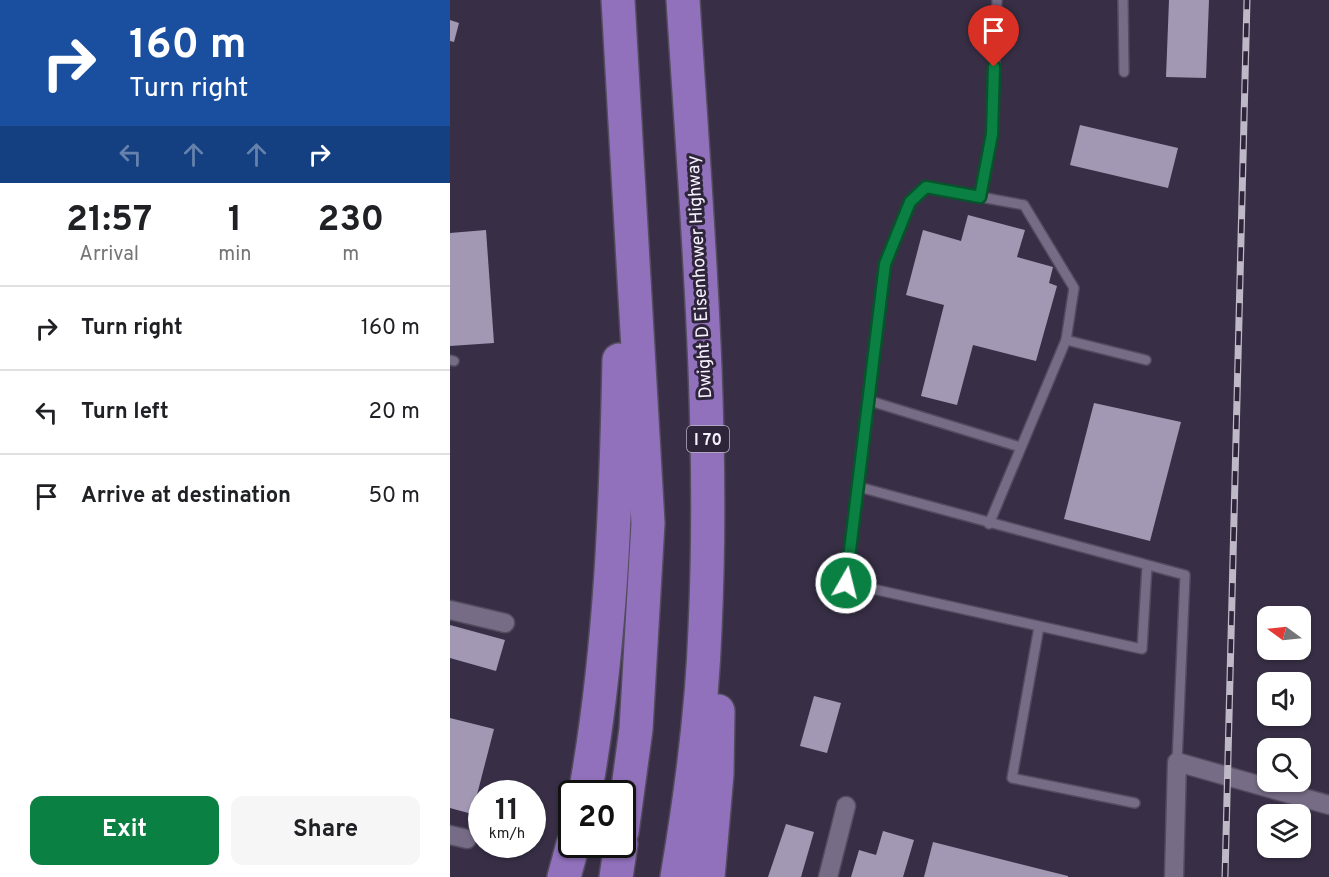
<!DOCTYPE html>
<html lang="en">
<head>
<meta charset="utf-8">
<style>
	:root { --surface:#fff; --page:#f6f6f6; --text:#202124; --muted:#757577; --line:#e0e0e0; --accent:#0b8043 }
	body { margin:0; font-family:Overpass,sans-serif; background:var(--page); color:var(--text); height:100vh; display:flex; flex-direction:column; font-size:22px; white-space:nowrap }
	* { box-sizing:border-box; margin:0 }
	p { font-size:20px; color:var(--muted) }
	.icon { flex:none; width:33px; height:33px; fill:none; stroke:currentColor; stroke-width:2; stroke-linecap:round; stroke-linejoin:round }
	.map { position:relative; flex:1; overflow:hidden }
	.drawer { display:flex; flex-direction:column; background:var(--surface); width:450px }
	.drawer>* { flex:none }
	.guide { background:#1a4fa0; color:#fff; overflow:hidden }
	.needle { width:39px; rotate:285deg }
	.buttons { position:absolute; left:807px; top:606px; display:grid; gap:12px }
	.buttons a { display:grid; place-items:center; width:54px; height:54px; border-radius:12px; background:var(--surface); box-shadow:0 2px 4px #0004; font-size:30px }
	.speed { position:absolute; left:18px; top:780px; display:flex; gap:12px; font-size:30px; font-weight:700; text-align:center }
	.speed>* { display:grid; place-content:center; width:78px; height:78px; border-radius:50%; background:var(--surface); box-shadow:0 2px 4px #0004; line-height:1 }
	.speed small { font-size:15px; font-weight:400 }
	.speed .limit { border:3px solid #111; border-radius:9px; background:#fff; color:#111 }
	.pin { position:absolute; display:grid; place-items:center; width:51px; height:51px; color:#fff; margin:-62px -26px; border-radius:50% 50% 50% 0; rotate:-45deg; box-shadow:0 0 6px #0007 }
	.pin .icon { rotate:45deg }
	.me { position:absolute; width:66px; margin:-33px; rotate:8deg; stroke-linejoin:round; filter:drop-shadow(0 0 4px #0008) }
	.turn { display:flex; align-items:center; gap:21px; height:126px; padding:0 30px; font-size:27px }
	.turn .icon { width:78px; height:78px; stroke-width:2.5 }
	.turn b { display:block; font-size:42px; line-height:51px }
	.lanes { display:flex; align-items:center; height:57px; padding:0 30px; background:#0003; justify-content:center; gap:30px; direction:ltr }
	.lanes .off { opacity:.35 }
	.eta { display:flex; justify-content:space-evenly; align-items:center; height:102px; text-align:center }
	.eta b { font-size:36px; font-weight:700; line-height:42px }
	.cta { display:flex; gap:12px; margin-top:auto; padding:12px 30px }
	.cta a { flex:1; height:69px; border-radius:12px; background:var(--accent); color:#fff; font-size:24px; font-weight:700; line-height:69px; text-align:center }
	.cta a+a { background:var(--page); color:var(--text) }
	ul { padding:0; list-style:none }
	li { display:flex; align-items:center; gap:18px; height:84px; padding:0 30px; border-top:2px solid var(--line) }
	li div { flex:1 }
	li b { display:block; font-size:22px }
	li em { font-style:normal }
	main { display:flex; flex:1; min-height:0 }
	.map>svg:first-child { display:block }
</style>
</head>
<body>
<main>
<section class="drawer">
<div class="guide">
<div class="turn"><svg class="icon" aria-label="right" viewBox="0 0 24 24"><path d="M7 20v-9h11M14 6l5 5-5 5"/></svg><div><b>160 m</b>Turn right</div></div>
<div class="lanes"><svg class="icon off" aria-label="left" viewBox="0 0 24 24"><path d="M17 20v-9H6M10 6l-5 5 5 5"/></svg><svg class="icon off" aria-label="ahead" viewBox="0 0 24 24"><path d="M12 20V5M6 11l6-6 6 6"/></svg><svg class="icon off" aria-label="ahead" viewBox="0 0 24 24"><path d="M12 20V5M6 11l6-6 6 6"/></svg><svg class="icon" aria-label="right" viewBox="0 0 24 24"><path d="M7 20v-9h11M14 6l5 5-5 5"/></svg></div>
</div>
<div class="eta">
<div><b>21:57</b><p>Arrival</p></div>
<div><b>1</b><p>min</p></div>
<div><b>230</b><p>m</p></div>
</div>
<ul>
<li><svg class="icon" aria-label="right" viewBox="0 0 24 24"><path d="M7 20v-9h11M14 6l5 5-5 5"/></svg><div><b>Turn right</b></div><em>160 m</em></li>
<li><svg class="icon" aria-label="left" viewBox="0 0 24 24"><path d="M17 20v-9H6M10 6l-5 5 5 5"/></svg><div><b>Turn left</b></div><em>20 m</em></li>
<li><svg class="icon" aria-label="arrive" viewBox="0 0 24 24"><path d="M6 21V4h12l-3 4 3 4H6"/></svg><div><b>Arrive at destination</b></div><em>50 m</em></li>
</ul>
<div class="cta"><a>Exit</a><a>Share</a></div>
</section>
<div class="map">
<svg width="879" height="877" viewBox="0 0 879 877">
	<rect width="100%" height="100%" fill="#382f46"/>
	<g fill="#a298b3">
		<path d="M719,0H759L756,78L716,77Z"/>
		<path d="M0,20L9,23L4,42L0,41Z"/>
		<path d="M630,125L728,148L718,188L620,165Z"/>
		<path d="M518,215L575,230L567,257L603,267L599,283L607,286L586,361L523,345L507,405L471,396L494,305L456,295L473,230L511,241Z"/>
		<path d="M36,230L44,343L0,346V233Z"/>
		<path d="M644,403L731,422L700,541L614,519Z"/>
		<path d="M0,625L55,640L46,671L0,658Z"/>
		<path d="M364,696L391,703L377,753L350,746Z"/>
		<path d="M0,718L44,729L22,814L0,808Z"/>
		<path d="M336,824L364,832L351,877H318Z"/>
		<path d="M433,831L464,840L453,877H401L409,850L426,855Z"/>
		<path d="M483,842L618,876V877H474Z"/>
	</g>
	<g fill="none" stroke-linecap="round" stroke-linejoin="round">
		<g stroke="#534b5e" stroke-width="12">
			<g id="service">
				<path d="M673,0L674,72"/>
				<path d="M530,197L542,134L547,0"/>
				<path d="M616,340L696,360"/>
				<path d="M0,360L4,361"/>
				<path d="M417,400L570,447"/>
				<path d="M409,487L435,264L460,202L476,187L574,205L624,288L616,340L539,524"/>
				<path d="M697,566L692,649L396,583L409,487L735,575L727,762"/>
				<path d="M589,627L562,778L685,803"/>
			</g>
		</g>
		<g stroke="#534b5e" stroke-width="21">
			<g id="minor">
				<path d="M0,610L55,623"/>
				<path d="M0,835L17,839"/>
				<path d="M378,877L396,806"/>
				<path d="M724,877L727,762L879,805"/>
			</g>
		</g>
		<g stroke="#534b5e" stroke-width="36">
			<g id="motorway">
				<path d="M168,0L198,523L186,729L172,832"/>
				<path d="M135,794C161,650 166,506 169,360"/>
				<path d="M114,877L123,844"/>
				<path d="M166,877L171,844"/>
				<path d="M227,877C241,795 252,712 255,629C265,420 246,209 233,0"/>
				<path d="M258,877L267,774L268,711"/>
			</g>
		</g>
		<use href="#service" stroke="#766c86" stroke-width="9"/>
		<use href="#minor" stroke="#766c86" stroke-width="18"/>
		<use href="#motorway" stroke="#9171bc" stroke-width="33"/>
		<g stroke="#beb8c7" stroke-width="7">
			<path id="rail" d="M775,877L797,0"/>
		</g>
		<use href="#rail" stroke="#2e253b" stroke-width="4.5" stroke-dasharray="14" stroke-linecap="butt"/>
	</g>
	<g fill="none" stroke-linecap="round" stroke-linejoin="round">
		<g stroke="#07532c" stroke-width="15">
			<path id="route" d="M396,583L435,264L460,202L476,187L530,197L542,134L544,67"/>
		</g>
		<use href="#route" stroke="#0b8043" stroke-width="10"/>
	</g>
	<g text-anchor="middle" stroke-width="6" stroke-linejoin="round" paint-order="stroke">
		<rect fill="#2e253b" stroke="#bab4c3" stroke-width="1.5" x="237" y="426" width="42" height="26" rx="4.5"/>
		<g font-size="16" font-weight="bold" fill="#f6f1fd">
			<text x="258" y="445">I 70</text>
		</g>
		<g font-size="18" fill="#f6f1fd" stroke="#2e253b">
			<text transform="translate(249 277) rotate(-93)" y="6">Dwight D Eisenhower Highway</text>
		</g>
	</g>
</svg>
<div class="buttons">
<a><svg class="needle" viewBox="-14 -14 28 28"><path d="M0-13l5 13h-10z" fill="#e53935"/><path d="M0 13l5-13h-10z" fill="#757577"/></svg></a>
<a><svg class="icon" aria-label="sound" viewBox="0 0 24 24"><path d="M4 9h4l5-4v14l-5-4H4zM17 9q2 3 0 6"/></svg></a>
<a><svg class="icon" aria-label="search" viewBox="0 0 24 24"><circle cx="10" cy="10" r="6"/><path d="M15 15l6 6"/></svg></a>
<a><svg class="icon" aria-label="layers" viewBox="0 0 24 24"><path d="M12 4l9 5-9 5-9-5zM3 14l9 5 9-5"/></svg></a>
</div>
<div class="speed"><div>11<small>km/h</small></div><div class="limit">20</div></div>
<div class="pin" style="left:544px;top:67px;background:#d93025"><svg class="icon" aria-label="arrive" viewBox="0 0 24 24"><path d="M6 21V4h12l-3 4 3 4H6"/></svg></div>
<svg class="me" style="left:396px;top:583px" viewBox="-20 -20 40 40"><circle r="17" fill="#0b8043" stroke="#fff" stroke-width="3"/><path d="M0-11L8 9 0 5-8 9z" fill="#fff"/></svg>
</div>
</main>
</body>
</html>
